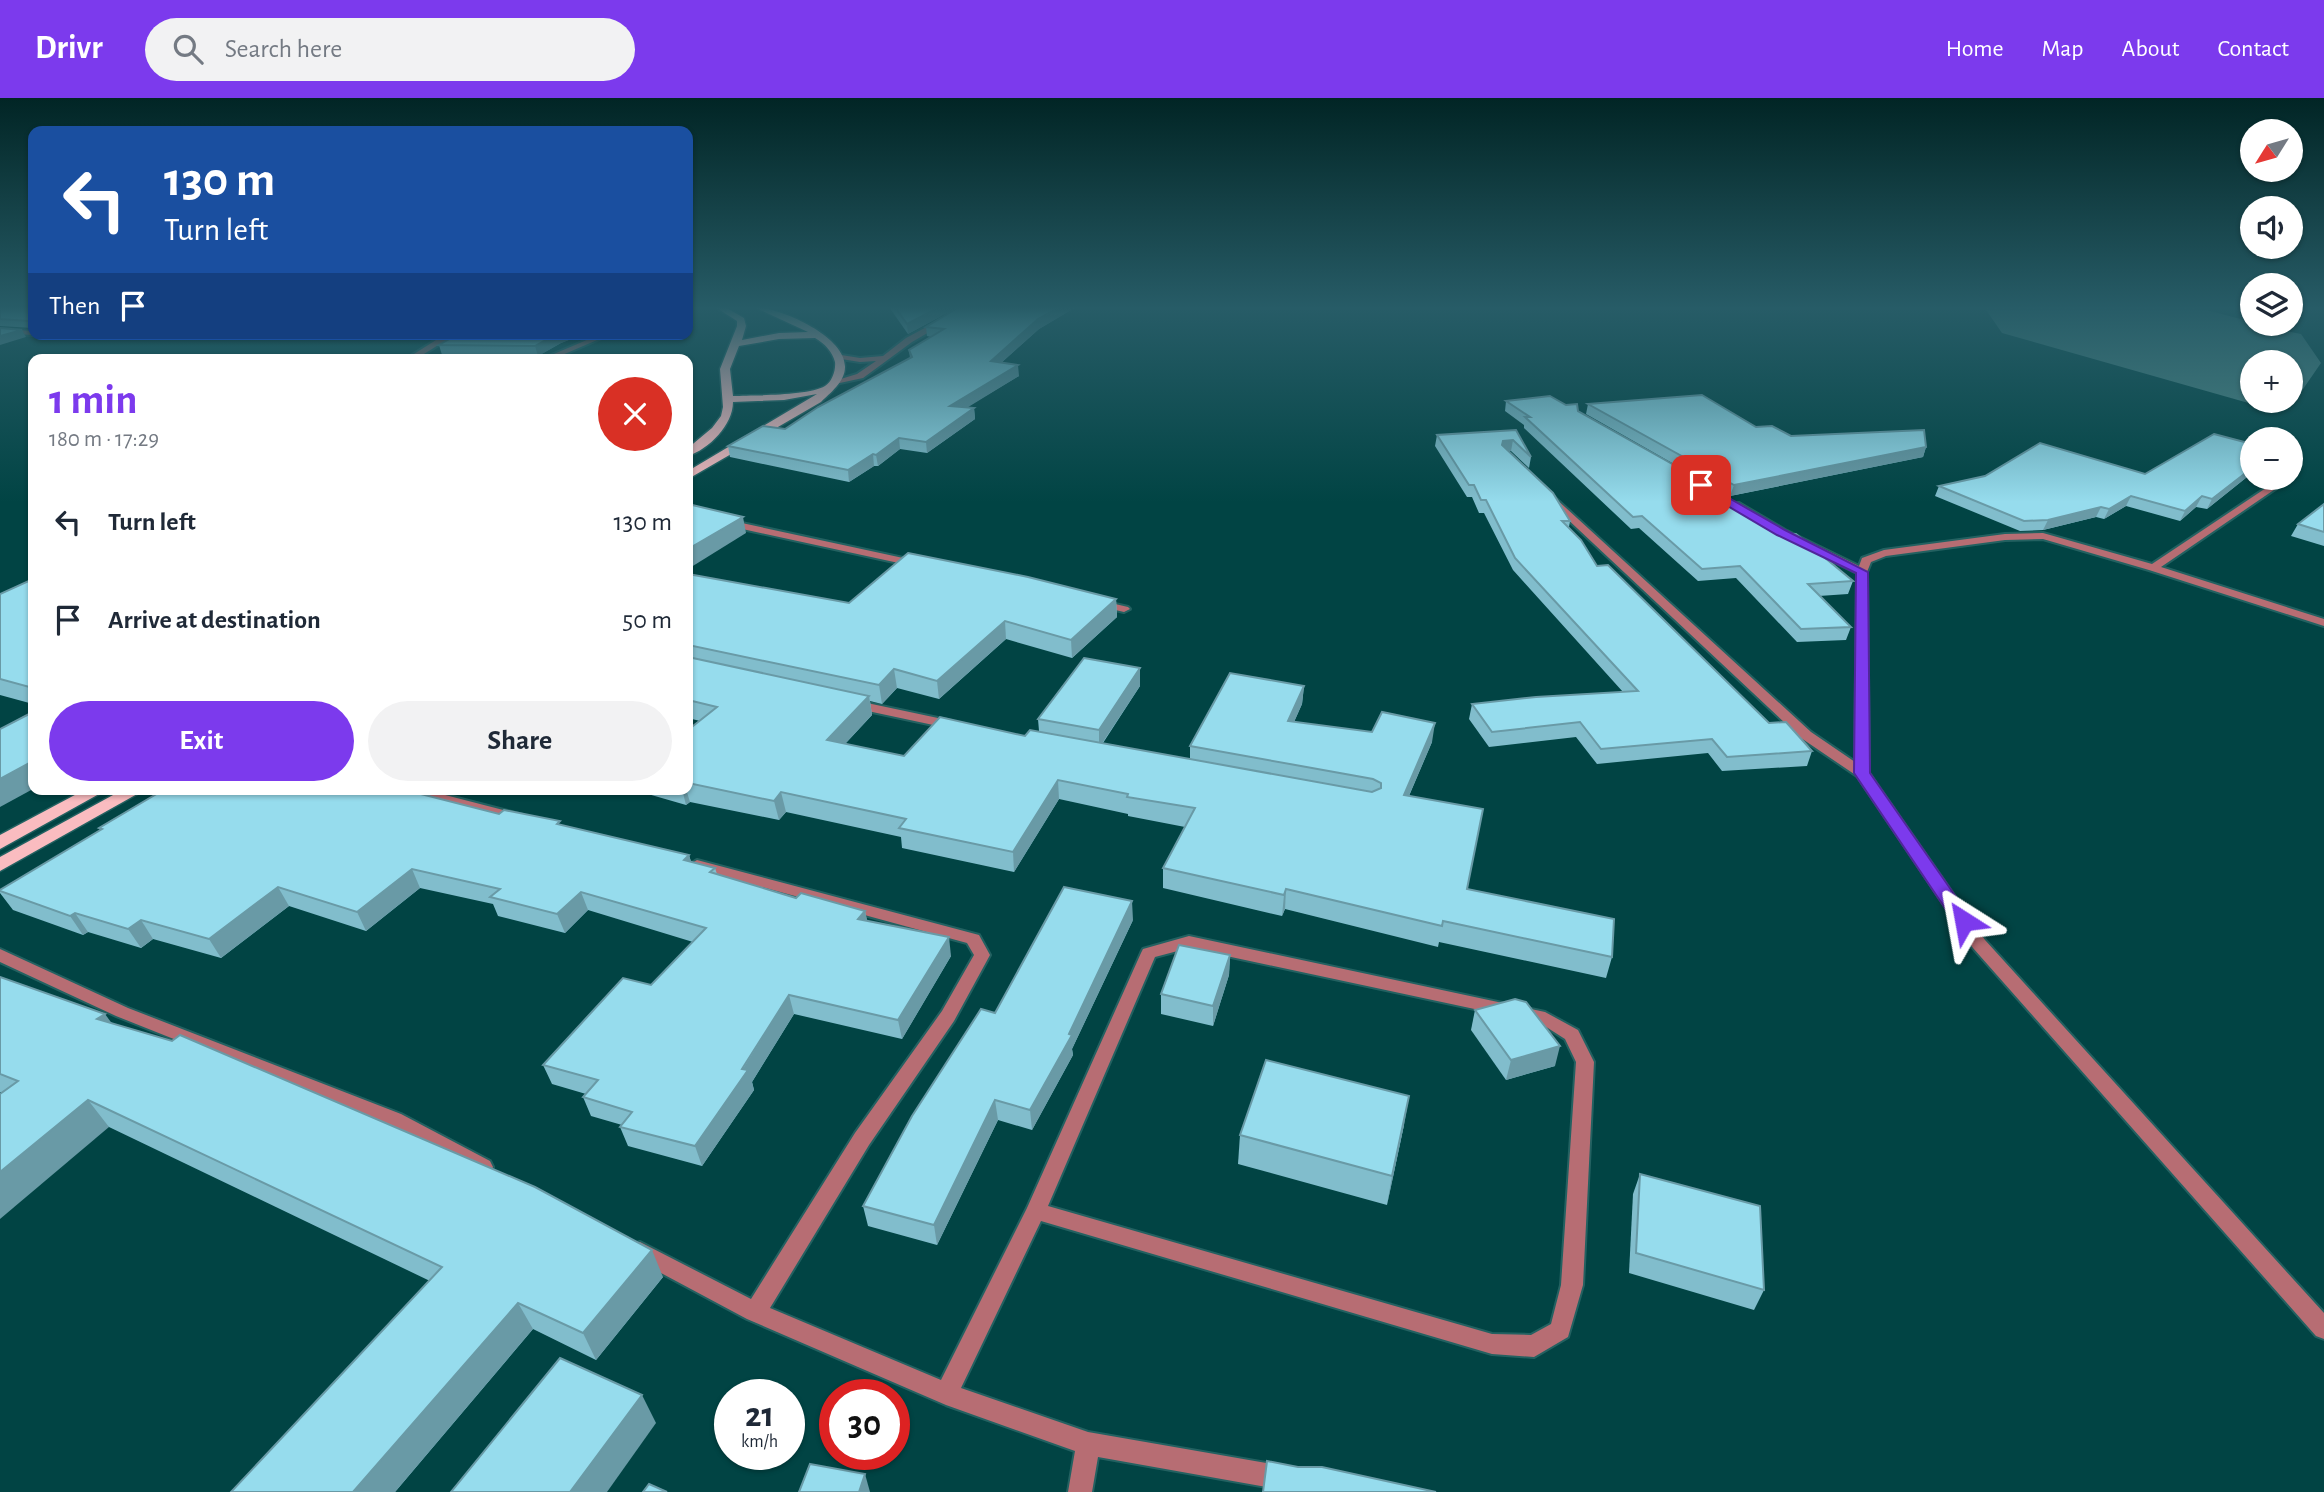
<!DOCTYPE html>
<html lang="en">
<head>
<meta charset="utf-8">
<style>
	:root { --surface:#fff; --page:#f2f2f3; --text:#1f2937; --muted:#747a83; --accent:#7c3aed }
	body { margin:0; font-family:"Alegreya Sans",sans-serif; background:var(--page); color:var(--text); height:100vh; display:flex; flex-direction:column; font-size:26px; white-space:nowrap }
	* { box-sizing:border-box; margin:0 }
	p { font-size:23px; color:var(--muted) }
	.icon { flex:none; width:38px; height:38px; fill:none; stroke:currentColor; stroke-width:2; stroke-linecap:round; stroke-linejoin:round }
	.map { position:relative; flex:1; overflow:hidden }
	.drawer { position:absolute; left:28px; top:256px; width:665px; height:441px; display:flex; flex-direction:column; background:var(--surface); border-radius:14px; box-shadow:0 2px 5px #0004 }
	.drawer>* { flex:none }
	.top-card { position:absolute; left:28px; top:28px; width:665px; height:214px; border-radius:14px; box-shadow:0 2px 5px #0004; background:#1a4fa0; color:#fff; overflow:hidden }
	.needle { width:46px; rotate:233deg }
	.fabs { position:absolute; left:2240px; top:21px; display:grid; gap:14px }
	.fabs a { display:grid; place-items:center; width:63px; height:63px; border-radius:50%; background:var(--surface); box-shadow:0 2px 5px #0004; font-size:35px }
	.speed { position:absolute; left:714px; top:1281px; display:flex; gap:14px; font-size:35px; font-weight:700; text-align:center }
	.speed>* { display:grid; place-content:center; width:91px; height:91px; border-radius:50%; background:var(--surface); box-shadow:0 2px 5px #0004; line-height:1 }
	.speed small { font-size:18px; font-weight:400 }
	.speed .limit { border:10px solid #d22; background:#fff; color:#111 }
	.pin { position:absolute; display:grid; place-items:center; width:60px; height:60px; color:#fff; margin:-30px; border-radius:14px; box-shadow:0 4px 10px #0006 }
	.me { position:absolute; width:77px; margin:-38px; rotate:326deg; stroke-linejoin:round; filter:drop-shadow(0 0 5px #0008) }
	.turn { display:flex; align-items:center; gap:24px; height:147px; padding:0 21px; font-size:32px }
	.turn .icon { width:91px; height:91px; stroke-width:2.5 }
	.turn b { display:block; font-size:49px; line-height:60px }
	.then { display:flex; align-items:center; height:66px; padding:0 21px; background:#0003; gap:14px; font-size:26px }
	.round { display:grid; place-items:center; flex:none; width:74px; height:74px; border-radius:37px; background:var(--page) }
	.overview { display:flex; align-items:center; justify-content:space-between; height:119px; padding:0 21px }
	h1 { font-size:42px; font-weight:700; line-height:52px; color:var(--accent) }
	.cta { display:flex; gap:14px; margin-top:auto; padding:14px 21px }
	.cta a { flex:1; height:80px; border-radius:42px; background:var(--accent); color:#fff; font-size:28px; font-weight:700; line-height:80px; text-align:center }
	.cta a+a { background:var(--page); color:var(--text) }
	ul { padding:0; list-style:none }
	li { display:flex; align-items:center; gap:21px; height:98px; padding:0 21px }
	li div { flex:1 }
	li b { display:block; font-size:26px }
	li em { font-style:normal }
	header { display:flex; align-items:center; gap:42px; box-sizing:border-box; height:98px; padding:0 35px; background:var(--accent); color:#fff }
	header strong { font-size:33px }
	nav { display:flex; gap:38px; margin-inline-start:auto; font-size:24px }
	.search { width:490px; height:63px; background:var(--page); display:flex; align-items:center; gap:18px; box-sizing:border-box; padding:0 24px; border-radius:38px; color:var(--muted); font-size:26px }
	.map>svg:first-child { display:block }
</style>
</head>
<body>
<header>
<strong>Drivr</strong>
<div class="search"><svg class="icon" aria-label="search" viewBox="0 0 24 24"><circle cx="10" cy="10" r="6"/><path d="M15 15l6 6"/></svg>Search here</div>
<nav><a>Home</a><a>Map</a><a>About</a><a>Contact</a></nav>
</header>
<div class="map">
<svg width="2324" height="1394" viewBox="0 0 2324 1394">
	<rect width="100%" height="100%" fill="#014444"/>
	<g fill="none" stroke-linecap="round" stroke-linejoin="round">
		<path fill="#508888" fill-rule="evenodd" d="M1984,209H2195L2252,224V226L2301,236L2321,265L2301,294L2291,297V264H2252V303H2267L2252,306L2002,235Z"/>
		<g stroke="#236161" stroke-width="4">
			<g id="street">
				<path d="M964,209H972L912,244L863,280L835,286L831,284L857,276L876,263L860,264L835,260V256L860,260L883,258L906,240Z"/>
				<path d="M0,231L33,233V236H36L33,237L0,235Z"/>
				<path d="M49,236H150L110,240Z"/>
				<path d="M601,236H611L553,261H542Z"/>
				<path d="M444,237L451,239L416,261H406Z"/>
				<path d="M2281,380L2290,381L2161,469L2324,521V528L2149,472L2043,441L2005,442L1886,458L1871,464L1867,474L1869,675L1985,842L2324,1215V1241L2316,1238L1973,850L1857,678L1801,640L1546,401L1554,399L1811,634L1855,664L1857,475L1777,436L1733,409V405H1739L1785,432L1859,468L1862,460L1884,452L2005,436L2043,435L2152,466Z"/>
				<path d="M728,422L917,463L922,466L917,469L724,427V423Z"/>
				<path d="M1098,502L1128,509L1130,511L1124,514L1094,507V503Z"/>
				<path d="M853,602L952,623L958,627L952,631L849,609L847,606Z"/>
				<path d="M397,691H422L523,717L525,720L518,724L399,694Z"/>
				<path d="M697,762L979,837L990,857L954,923L869,1047L770,1210L941,1282L1027,1110L1141,855L1143,851L1189,838L1545,914L1578,932L1594,964L1583,1187L1568,1239L1534,1259L1492,1256L1041,1123L961,1290L1088,1334L1283,1368L1292,1371L1295,1380L1292,1389L1283,1392L1098,1359L1092,1394H1068L1075,1353L946,1307L747,1221L633,1160L630,1153L633,1146L640,1144L751,1201L855,1035L942,913L974,857L967,845L692,770L689,767ZM1189,850L1540,925L1565,941L1576,964L1561,1187L1551,1226L1531,1237L1492,1236L1048,1108L1155,859Z"/>
				<path d="M0,851L128,910L401,1016L490,1063L493,1069L490,1075L483,1077L476,1075L387,1026L116,918L0,864Z"/>
			</g>
		</g>
		<g stroke="#236161" stroke-width="3">
			<g id="primary">
				<path d="M715,209H725L744,220L746,228L742,242L779,235L808,234L754,209C779,209 846,238 845,269C845,284 830,295 821,304L688,381V373L817,296L784,302L733,304C733,327 709,351 688,358V350L712,330L721,318L723,309L720,271L737,228V223ZM815,240C825,246 832,253 835,264C836,272 832,284 825,288C808,298 754,297 733,298L730,271L739,248L779,241Z"/>
				<path d="M86,691H108L0,751V737Z"/>
				<path d="M124,691H146L0,773V759Z"/>
			</g>
		</g>
		<use href="#street" fill="#b76d73" fill-rule="evenodd"/>
		<use href="#primary" fill="#fabcc0" fill-rule="evenodd"/>
	</g>
	<g fill="#81bdcc">
		<path d="M0,209H33V230L0,228Z"/>
		<path d="M889,209H958L908,236Z"/>
		<path d="M959,209H1076L1039,231L1001,265L1019,278L967,309L974,310L975,321L927,355L900,351L878,368H874L849,384L730,359L728,348L785,331L910,260L909,252L931,239L927,238L926,229Z"/>
		<path d="M458,236H584L561,245L538,258L442,257L439,247Z"/>
		<path d="M1506,303L1566,307L1578,313L1853,483L1848,496L1819,498L1851,529L1846,542L1797,544L1736,480L1698,483L1639,430L1631,431L1524,330V327L1505,313Z"/>
		<path d="M1588,306L1756,329L1791,338L1926,349L1923,359L1730,398L1586,316Z"/>
		<path d="M1516,332L1531,359L1529,370L1511,353H1509L1570,423L1569,429L1597,468L1769,625L1812,653L1807,668L1722,673L1708,655L1597,666L1576,639L1489,649L1469,621L1472,606L1623,594L1513,472L1484,415H1479L1472,399H1467L1435,348L1437,337Z"/>
		<path d="M2252,346V375L2207,411L2196,409L2180,423L2126,408L2104,421L2096,419L2043,432L2020,433L1935,398L1939,388L2145,376Z"/>
		<path d="M2324,406V448L2291,438L2298,426Z"/>
		<path d="M688,476L849,505L1116,501L1117,519L1072,560L1006,541L939,601L897,590L882,606L870,603L872,617L845,646L904,658L1025,638L1039,633L1038,621L1140,570V588L1103,645L1190,661V648L1304,588L1302,606L1294,624L1432,644L1409,698L1467,791L1612,859L1606,880L1439,844L1438,849L1285,811L1282,818L1163,790V770L1185,729L1128,718V716L1059,701L1014,774L902,750L901,739L786,714L779,722L690,704L686,707L641,694L640,691H688V632L700,623L688,620Z"/>
		<path d="M33,481V606L0,597V496Z"/>
		<path d="M173,691H427L430,699L499,716L561,727L689,757L691,764L715,770L717,776L796,800L865,813L867,823L951,858L902,941L794,916L752,984L754,992L702,1068L628,1048L620,1029L622,1027L591,1018L583,999L586,996L552,986L543,967L651,887L693,844L588,812L565,835L498,818L493,806L420,790L366,833L289,808L221,860L153,841L141,850L88,834L83,837L13,812L0,795V792L100,732L99,730Z"/>
		<path d="M1133,822L1072,951L1073,957L1032,1032L998,1022L937,1147L868,1128L863,1108L995,915Z"/>
		<path d="M1230,857L1229,877L1213,928L1161,916V896Z"/>
		<path d="M0,879L112,925L663,1179L596,1262L533,1231L395,1394H231L430,1183L109,1029L0,994Z"/>
		<path d="M1475,912L1555,968L1506,982L1471,932Z"/>
		<path d="M1404,1027L1387,1107L1238,1066L1240,1037Z"/>
		<path d="M1640,1076L1764,1192L1754,1212L1629,1175L1633,1096Z"/>
	</g>
	<g fill="#699aa6">
		<path d="M940,209H958L908,236L907,226Z"/>
		<path d="M1060,209H1076L1039,231L992,273L991,263L1038,221Z"/>
		<path d="M22,232L26,239L0,247V238Z"/>
		<path d="M556,236H584L561,245L538,258L535,248Z"/>
		<path d="M1018,267L1019,278L952,319L950,308Z"/>
		<path d="M974,310L975,321L927,355L926,344Z"/>
		<path d="M899,340L900,351L878,368L876,357Z"/>
		<path d="M1513,342L1511,353L1501,354L1503,343Z"/>
		<path d="M1926,349L1923,359L1730,398L1734,387Z"/>
		<path d="M873,356L874,368L849,384L848,372Z"/>
		<path d="M2252,370V375L2207,411L2212,401Z"/>
		<path d="M2131,398L2126,408L2104,421L2109,411Z"/>
		<path d="M2202,398L2196,409L2180,423L2185,413Z"/>
		<path d="M2101,409L2096,419L2043,432L2048,422Z"/>
		<path d="M743,419L746,435L688,471V451Z"/>
		<path d="M1116,501L1117,519L1072,560L1071,542Z"/>
		<path d="M1005,523L1006,541L939,601L937,583Z"/>
		<path d="M1140,570V588L1099,650V632Z"/>
		<path d="M894,571L897,590L882,606L879,587Z"/>
		<path d="M1304,588L1302,606L1286,642L1288,623Z"/>
		<path d="M869,598L872,617L831,661L827,642Z"/>
		<path d="M1435,625L1432,644L1401,716L1404,697Z"/>
		<path d="M33,663V691L0,709V681Z"/>
		<path d="M1058,682L1059,701L1014,774L1013,754Z"/>
		<path d="M422,691H427L434,706L417,695Z"/>
		<path d="M682,691H686L690,704L686,707Z"/>
		<path d="M781,694L786,714L779,722L774,703Z"/>
		<path d="M689,757L695,776L684,762Z"/>
		<path d="M412,771L420,790L366,833L357,814Z"/>
		<path d="M278,789L289,808L221,860L209,841Z"/>
		<path d="M1286,791L1285,811L1282,818L1284,797Z"/>
		<path d="M581,794L588,812L565,835L557,816Z"/>
		<path d="M1132,803L1133,822L1072,951L1073,957L1032,1032L1030,1012L1069,936Z"/>
		<path d="M865,813L869,831L858,821Z"/>
		<path d="M75,815L88,834L83,837L70,818Z"/>
		<path d="M141,822L153,841L141,850L128,831Z"/>
		<path d="M949,839L951,858L902,941L898,922Z"/>
		<path d="M1230,857L1229,877L1213,928V908Z"/>
		<path d="M789,897L794,916L752,984L754,992L702,1068L695,1048Z"/>
		<path d="M105,916L124,942L97,921Z"/>
		<path d="M1560,948L1555,968L1506,982L1511,962Z"/>
		<path d="M1409,998L1404,1027L1387,1107L1392,1078Z"/>
		<path d="M88,1002L109,1029L0,1121V1074Z"/>
		<path d="M995,1002L998,1022L937,1147L934,1127Z"/>
		<path d="M652,1152L663,1179L596,1262L583,1235Z"/>
		<path d="M518,1205L533,1231L395,1394H353Z"/>
		<path d="M642,1297L656,1325L607,1394H570Z"/>
		<path d="M865,1376L870,1394H859Z"/>
	</g>
	<g fill="#96dced" stroke="#699aa6" stroke-width="2">
		<path d="M0,209H33V227L29,223L0,221Z"/>
		<path d="M895,209H940L907,226Z"/>
		<path d="M959,209H1060L1038,221L991,263L1018,267L950,308L974,310L926,344L899,340L876,357L873,356L848,372L728,348L763,328L785,331L818,309L912,259L909,252L944,231L926,229Z"/>
		<path d="M0,230L22,232L0,238Z"/>
		<path d="M458,236H556L535,248L439,247Z"/>
		<path d="M1702,297L1756,329L1772,328L1791,338L1924,332L1926,349L1734,387L1588,306Z"/>
		<path d="M1550,298L1566,307L1577,306L1578,313L1715,390L1780,437L1796,436L1853,483L1808,486L1851,529L1801,531L1740,468L1702,471L1642,418L1633,419L1525,319H1530L1506,303Z"/>
		<path d="M1516,332L1531,359L1513,342L1503,343L1502,347L1553,395L1570,423H1562L1581,442L1597,468L1608,467L1769,625L1786,624L1812,653L1727,659L1712,641L1601,651L1580,624L1492,634L1472,606L1536,599L1638,593L1515,460L1486,402H1481L1474,387H1469L1437,337Z"/>
		<path d="M2214,336L2252,346V370L2212,401L2202,398L2185,413L2131,398L2109,411L2101,409L2048,422L2024,423L1939,388L1985,378L2040,345L2145,376Z"/>
		<path d="M688,406L743,419L688,451Z"/>
		<path d="M2324,406V434L2298,426Z"/>
		<path d="M908,455L1028,479L1116,501L1071,542L1005,523L937,583L894,571L879,587L688,547V476L849,505Z"/>
		<path d="M33,481V590L0,581V496Z"/>
		<path d="M688,559L869,598L827,642L904,658L940,619L1025,638L1030,632L1372,694L1381,690V685L1373,681L1190,648L1230,575L1304,588L1288,623L1372,634L1382,614L1435,625L1404,697L1483,711L1467,791L1614,821L1612,859L1443,823L1442,828L1286,791L1284,797L1163,770L1195,710L1127,699L1128,696L1058,682L1013,754L899,730L906,721L781,694L774,703L688,685V632L717,609L688,602Z"/>
		<path d="M1084,560L1140,570L1099,632L1038,621Z"/>
		<path d="M33,614V663L0,681V631Z"/>
		<path d="M165,691H422L417,695L499,716L504,712L560,723L557,726L689,757L684,762L715,770L710,774L796,800L801,795L865,813L858,821L949,839L898,922L789,897L742,971L748,972L695,1048L620,1029L632,1014L583,999L598,982L543,967L623,880L651,887L706,830L581,794L557,816L490,799L500,791L412,771L357,814L278,789L209,841L141,822L128,831L75,815L70,818L0,793V792L102,731L99,730Z"/>
		<path d="M1064,789L1132,803L1069,936L1072,937L1030,1012L995,1002L934,1127L863,1108L912,1018L981,911L995,915Z"/>
		<path d="M1179,847L1230,857L1213,908L1161,896Z"/>
		<path d="M0,879L105,916L97,921L172,943L180,937L535,1089L652,1152L583,1235L518,1205L353,1394H231L442,1169L88,1002L0,1074V996L18,983L0,976Z"/>
		<path d="M1515,901L1526,904L1560,948L1511,962L1475,912Z"/>
		<path d="M1266,962L1409,998L1392,1078L1240,1037Z"/>
		<path d="M1640,1076L1760,1108L1764,1192L1636,1155Z"/>
		<path d="M560,1260L642,1297L570,1394H451Z"/>
		<path d="M1267,1363L1298,1369H1322L1436,1394H1263Z"/>
		<path d="M810,1366L865,1376L859,1394H799Z"/>
		<path d="M649,1386L667,1394H643Z"/>
	</g>
	<linearGradient id="sky" x2="0" y2="1"><stop stop-color="#012525"/><stop offset="0.52" stop-color="#275c67"/><stop offset="1" stop-color="#275c67" stop-opacity="0"/></linearGradient>
	<rect width="2324" height="404" fill="url(#sky)"/>
	<path fill="#7c3aed" stroke="#51269a" stroke-width="2" d="M1701,384L1785,432L1868,474L1870,675L1970,819L1973,823L1970,828H1957L1854,675L1856,475L1777,437L1697,390V385Z"/>
</svg>
<div class="fabs">
<a><svg class="needle" viewBox="-14 -14 28 28"><path d="M0-13l5 13h-10z" fill="#e53935"/><path d="M0 13l5-13h-10z" fill="#747a83"/></svg></a>
<a><svg class="icon" aria-label="sound" viewBox="0 0 24 24"><path d="M4 9h4l5-4v14l-5-4H4zM17 9q2 3 0 6"/></svg></a>
<a><svg class="icon" aria-label="layers" viewBox="0 0 24 24"><path d="M12 4l9 5-9 5-9-5zM3 14l9 5 9-5"/></svg></a>
<a>+</a>
<a>−</a>
</div>
<div class="speed"><div>21<small>km/h</small></div><div class="limit">30</div></div>
<div class="pin" style="left:1701px;top:387px;background:#d93025"><svg class="icon" aria-label="arrive" viewBox="0 0 24 24"><path d="M6 21V4h12l-3 4 3 4H6"/></svg></div>
<svg class="me" style="left:1964px;top:823px" viewBox="-20 -20 40 40"><path d="M0-17L14 15 0 8-14 15z" fill="#7c3aed" stroke="#fff" stroke-width="4"/></svg>
<div class="top-card">
<div class="turn"><svg class="icon" aria-label="left" viewBox="0 0 24 24"><path d="M17 20v-9H6M10 6l-5 5 5 5"/></svg><div><b>130 m</b>Turn left</div></div>
<div class="then">Then<svg class="icon" aria-label="arrive" viewBox="0 0 24 24"><path d="M6 21V4h12l-3 4 3 4H6"/></svg></div>
</div>
<section class="drawer">
<div class="overview"><div><h1>1 min</h1><p>180 m · 17:29</p></div><a class="round" style="background:#d93025;color:#fff"><svg class="icon" aria-label="close" viewBox="0 0 24 24"><path d="M6 6l12 12M18 6L6 18"/></svg></a></div>
<ul>
<li><svg class="icon" aria-label="left" viewBox="0 0 24 24"><path d="M17 20v-9H6M10 6l-5 5 5 5"/></svg><div><b>Turn left</b></div><em>130 m</em></li>
<li><svg class="icon" aria-label="arrive" viewBox="0 0 24 24"><path d="M6 21V4h12l-3 4 3 4H6"/></svg><div><b>Arrive at destination</b></div><em>50 m</em></li>
</ul>
<div class="cta"><a>Exit</a><a>Share</a></div>
</section>
</div>
</body>
</html>
